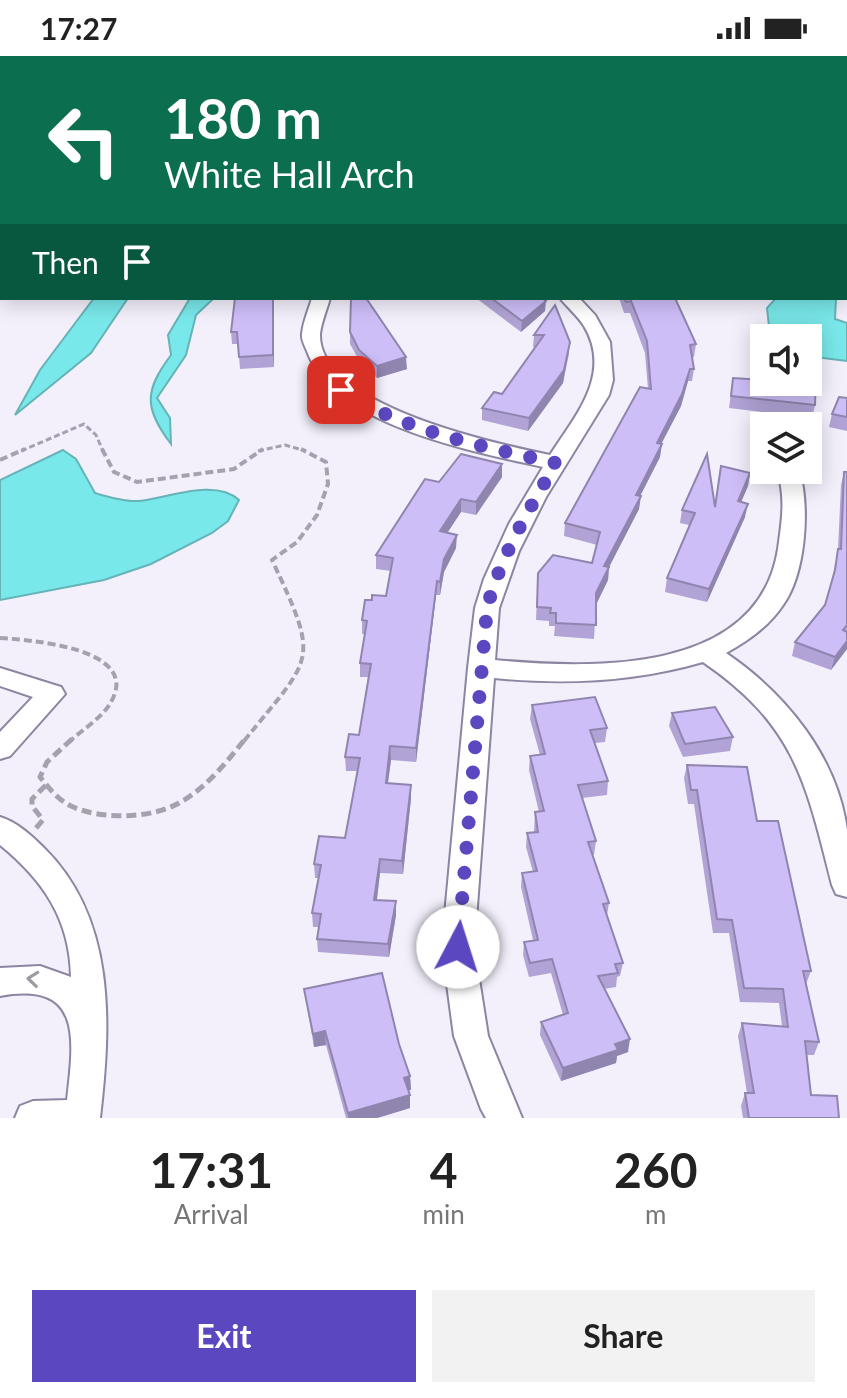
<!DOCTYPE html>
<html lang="en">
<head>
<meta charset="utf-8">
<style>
	:root { --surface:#fff; --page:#f2f2f2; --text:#222; --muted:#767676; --accent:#5b47c0 }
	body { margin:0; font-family:Lato,sans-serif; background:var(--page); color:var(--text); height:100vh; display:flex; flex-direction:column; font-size:30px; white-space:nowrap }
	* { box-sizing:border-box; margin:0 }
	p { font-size:26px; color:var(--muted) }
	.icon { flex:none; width:44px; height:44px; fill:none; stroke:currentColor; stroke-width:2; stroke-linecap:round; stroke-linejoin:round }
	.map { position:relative; height:1062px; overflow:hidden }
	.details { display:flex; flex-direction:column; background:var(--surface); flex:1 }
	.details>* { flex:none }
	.banner { position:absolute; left:0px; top:0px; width:848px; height:244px; box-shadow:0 4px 20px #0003; background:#0b6e4f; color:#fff; overflow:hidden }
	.tools { position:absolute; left:750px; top:268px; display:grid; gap:16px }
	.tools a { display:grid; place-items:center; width:72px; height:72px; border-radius:0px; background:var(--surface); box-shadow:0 4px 20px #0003; font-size:40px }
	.pin { position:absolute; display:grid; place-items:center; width:68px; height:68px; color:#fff; margin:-34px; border-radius:16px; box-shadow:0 4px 12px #0006 }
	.me { position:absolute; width:88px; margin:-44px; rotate:5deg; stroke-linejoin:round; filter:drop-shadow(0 0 6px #0008) }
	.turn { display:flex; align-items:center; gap:28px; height:168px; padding:0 32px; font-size:36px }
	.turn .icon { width:104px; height:104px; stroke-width:2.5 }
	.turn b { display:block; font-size:56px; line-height:68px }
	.then { display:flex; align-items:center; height:76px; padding:0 32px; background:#0003; gap:16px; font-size:30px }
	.eta { display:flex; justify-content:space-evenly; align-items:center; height:136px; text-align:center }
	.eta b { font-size:48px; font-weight:700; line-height:56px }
	.primary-button { display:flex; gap:16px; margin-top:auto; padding:16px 32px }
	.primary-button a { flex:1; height:92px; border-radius:0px; background:var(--accent); color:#fff; font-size:32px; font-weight:700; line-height:92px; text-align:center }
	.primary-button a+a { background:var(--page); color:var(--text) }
	.status { display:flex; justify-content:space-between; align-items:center; height:56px; padding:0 40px; background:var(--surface); direction:ltr }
	.status svg { height:22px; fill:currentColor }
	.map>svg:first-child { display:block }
</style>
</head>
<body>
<div class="status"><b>17:27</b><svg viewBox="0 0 49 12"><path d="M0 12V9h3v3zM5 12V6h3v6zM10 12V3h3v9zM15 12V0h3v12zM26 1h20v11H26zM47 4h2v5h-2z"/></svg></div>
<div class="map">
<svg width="847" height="1062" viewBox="0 0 847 1062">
	<rect width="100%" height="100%" fill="#f3f0fc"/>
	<g fill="#79e8ea" stroke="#66b3b8" stroke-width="2">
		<path d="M94,242H128L91,297L15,359L40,314Z"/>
		<path d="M190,242H214L196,259L186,299L157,342L170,362L171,388C144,352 144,335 171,299L168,279Z"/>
		<path d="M776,242H836L835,263L847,267V305L808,300V282H780L769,270L767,252Z"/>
		<path d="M63,394L76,403L95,437C108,441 125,446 139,445C168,442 215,422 239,444L228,465L212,477L151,508L104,524L0,544V424Z"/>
	</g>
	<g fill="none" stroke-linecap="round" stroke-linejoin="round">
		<g stroke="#8d85a1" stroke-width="4">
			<g id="minor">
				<path d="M312,242H330C327,253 321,267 320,278C318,350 497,388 550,399C575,360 613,318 584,270C578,260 568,252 560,242H579L595,259L610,286L613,324L609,339L546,441L519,495L499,552L495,604C593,613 758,619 778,493C782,464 786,442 777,414H799C810,450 806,517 783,549C768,571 749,584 726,597C785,637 837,700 847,774C847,796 847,820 847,841L836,838L832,829C806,726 795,669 703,606C634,626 565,629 494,622L474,891L488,980L522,1062H486L481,1053L454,980L442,891L468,612L475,552L484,523L509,468L543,411C473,395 334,370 307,295C305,290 301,283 302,278C303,266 309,253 312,242Z"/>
				<path d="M0,612L61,631L65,638L10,700L0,703V676L33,641L0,630Z"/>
				<path d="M0,761C17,766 32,780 44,792C116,863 111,968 100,1062H15L20,1050L33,1045L67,1044C74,983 83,925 0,940V912L40,910L71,921C70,863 43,824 0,789Z"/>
			</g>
		</g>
		<g stroke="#a5a2ae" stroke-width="3" stroke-dasharray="6 3" stroke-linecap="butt">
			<path d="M21,395L84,368L96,379L103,395"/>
			<path d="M258,395L285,389L306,395"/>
		</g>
		<g stroke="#a5a2ae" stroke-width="4" stroke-dasharray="8 4" stroke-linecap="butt">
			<path d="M102,393L114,416L137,426L234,413L263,393"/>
			<path d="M0,404L25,393"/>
			<path d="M0,582C30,584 142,592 111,646C103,661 82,674 70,685"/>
			<path d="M244,685C313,599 321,608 272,504L297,486L317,459L328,428L326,406L301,393"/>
		</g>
		<g stroke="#a5a2ae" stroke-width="5" stroke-dasharray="10 5" stroke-linecap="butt">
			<path d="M72,683L47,706L40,721C49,732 58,744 71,750C100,764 151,763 179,747C206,732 226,707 245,683"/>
			<path d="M36,772L43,764L32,750V743L46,729"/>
		</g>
		<use href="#minor" fill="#fff" fill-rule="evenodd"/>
	</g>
	<g fill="#b1a3d5">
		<path d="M274,242V311L240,313L238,288H232L231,276Z"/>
		<path d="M476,242H542L545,255L521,276Z"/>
		<path d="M619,242H675L696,288L694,301H692L694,313L692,325H688L681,350L661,388L660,401L640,440L639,453L609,511L608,524L596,548L594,583L554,580L555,570H549V565L536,564L538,517L592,507L597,489L564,480L565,467L648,333L645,297L630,257H624Z"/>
		<path d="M555,249L569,298L563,327L528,375L482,364V352L502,338L535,291H533L534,279Z"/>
		<path d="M350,276L407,313L377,322L360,306L350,288Z"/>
		<path d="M733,322L764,326L808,322L815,349L812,362L729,352Z"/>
		<path d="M847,342V375L829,371L832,358Z"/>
		<path d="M844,416H847V593L831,614L792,600L795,586L825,549L832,525L838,493L841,429Z"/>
		<path d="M750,417L748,430L741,446L745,461L707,546L665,536L667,522L689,469L680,467L682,454L715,449Z"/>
		<path d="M502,421L476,459L461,456L447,477L456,492L444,516L440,539H436L416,706L391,704L388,727L411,729V742L403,818L380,817L377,844L396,859L389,901L318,896L317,883L319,871H313L312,857L319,822H315L314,808L345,782L357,715H346L345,701L359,679L368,621H360V607L365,578H362V564L372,544L386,540L391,515L376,513V499L439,426Z"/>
		<path d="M532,649L607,672L605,686L595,687L608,725L607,739L582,742L596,785L594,799H592L609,847L607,859L623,907L620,920L617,921L616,931L604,933L628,996L617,1000L616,1007L561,1025L540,979L541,966L563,959L551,917L529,921L523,899L524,886L533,884L521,831L522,817L533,816L526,791L527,777L534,776L535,756H539L529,714L530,700L540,699L530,663Z"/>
		<path d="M672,657L733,681L730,695L683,701L669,670Z"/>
		<path d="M687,709L757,765L811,915L806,928L819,986L814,999H806L811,1039L839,1062H743L741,1050L745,1037H747L738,980L742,967L782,970L779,947L740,946L729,877H713L694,748H688L684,722Z"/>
		<path d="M304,933L399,988L410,1020L411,1034H408L410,1039V1052L377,1062H346L326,989L314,991Z"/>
	</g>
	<g fill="#9085ae">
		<path d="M273,242H274V311L273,299Z"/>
		<path d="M546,245L545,255L521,276L522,265Z"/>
		<path d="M570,286L563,327L528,375L529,362Z"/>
		<path d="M406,301L407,313L377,322V310Z"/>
		<path d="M690,313L688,325L681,350L655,400L657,387Z"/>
		<path d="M662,388L660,401L634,452L636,439Z"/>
		<path d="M502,408V421L476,459V446Z"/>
		<path d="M750,417L748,430L736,458L738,445Z"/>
		<path d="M641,440L639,453L609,511L608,524L595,551L596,537L604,510Z"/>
		<path d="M461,443V456L440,488V475Z"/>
		<path d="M748,448L745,461L707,546L709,533Z"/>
		<path d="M457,479L456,492L444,516L440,539V526L444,503Z"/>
		<path d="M437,525L436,539L416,706V692Z"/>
		<path d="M847,585V593L831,614L835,601Z"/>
		<path d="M390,690L391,704L386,740V727Z"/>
		<path d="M411,729V742L403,818L402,805Z"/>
		<path d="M380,803V817L375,857L374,844Z"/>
		<path d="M396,845V859L389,901L388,888Z"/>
		<path d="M325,975L326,989L314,991L313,978Z"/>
		<path d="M630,983L628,996L617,1000L616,1007L561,1025L563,1012L615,988Z"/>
		<path d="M410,1020L411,1034L405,1035L404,1022Z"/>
		<path d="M410,1039V1052L377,1062H348V1057Z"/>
	</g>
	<g fill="#cebef8" stroke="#9085ae" stroke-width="2">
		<path d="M413,0H430L427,2H414Z"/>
		<path d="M471,0H536L533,2H469Z"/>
		<path d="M673,0H799L801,2H676Z"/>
		<path d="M846,64L847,67V94H846Z"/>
		<path d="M235,242H273V299L239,301L237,276H231Z"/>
		<path d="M351,242H366L406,301L377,310L359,294L350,276Z"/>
		<path d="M491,242H542L546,245L522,265Z"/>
		<path d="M624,242H675L696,288L690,289L694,313H690L682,338L657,387L662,388L636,439L641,440L604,510L609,511L596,537V569L556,567V557H550L551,552L537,551L538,517L553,499L592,507L600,476L565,467L640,331L651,333L647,285L631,245L626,246Z"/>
		<path d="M555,249L570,286L564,314L529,362L482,352L494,336L502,338L544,279H534Z"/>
		<path d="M808,319V322L816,323L815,349L731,340L733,322L764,324V326H808Z"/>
		<path d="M839,341L847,342V361L832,358Z"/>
		<path d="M461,398L502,408L476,446L461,443L440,475L457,479L444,503L440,526L437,525L416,692L390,690L386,727L411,729L402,805L380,803L374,844L396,845L388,888L317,883L321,858L312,857L321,809L314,808L319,780L345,782L360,702L345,701L349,678L359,679L371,608L360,607L367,565L362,564L365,544H372V539L386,540L393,502L376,499L425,423L439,426Z"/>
		<path d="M707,398L715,451L721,410L750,417L738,445L748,448L709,533L667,522L695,457L682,454Z"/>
		<path d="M844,416H847V569L843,574L847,576V585L835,601L795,586L825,549L835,514L838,493H841Z"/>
		<path d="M595,641L607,672L590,674L608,725L578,729L596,785L588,786L609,847L603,848L623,907L615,908L618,917L598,920L630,983L615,988L618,994L563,1012L541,966L568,957L552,903L530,907L524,886L538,884L522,817L537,815L527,777L538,776L535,756L544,755L530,700L545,698L532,649Z"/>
		<path d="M715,651L733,681L685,688L672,657Z"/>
		<path d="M687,709L747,711L757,765H778L811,915H803L819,986L805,985L811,1039L837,1040L839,1062H749L745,1037H754L742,967L788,971L783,933L744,932L732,864L717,863L697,734H691Z"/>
		<path d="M382,917L399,988L410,1020L404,1022L410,1039L348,1057L325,975L313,978L304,933Z"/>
	</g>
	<defs><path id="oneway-chevron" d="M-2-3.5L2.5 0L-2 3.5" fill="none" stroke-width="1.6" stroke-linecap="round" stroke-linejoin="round" transform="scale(2)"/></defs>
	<use stroke="#9d9ca2" href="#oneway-chevron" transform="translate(33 923) rotate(-174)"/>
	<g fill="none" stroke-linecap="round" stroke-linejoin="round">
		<path stroke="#5b47c0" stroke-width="14" stroke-dasharray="0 25.2" d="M341,334C404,375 484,391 556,407C529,454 501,499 487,552L458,891"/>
	</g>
</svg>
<div class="tools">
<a><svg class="icon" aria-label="sound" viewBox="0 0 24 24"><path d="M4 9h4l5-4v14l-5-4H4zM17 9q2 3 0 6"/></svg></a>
<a><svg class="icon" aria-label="layers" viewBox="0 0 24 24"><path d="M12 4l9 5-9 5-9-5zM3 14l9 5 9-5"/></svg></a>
</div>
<div class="pin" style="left:341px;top:334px;background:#d93025"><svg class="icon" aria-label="arrive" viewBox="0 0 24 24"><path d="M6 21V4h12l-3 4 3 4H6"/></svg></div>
<svg class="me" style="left:458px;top:891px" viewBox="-20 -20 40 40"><circle r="19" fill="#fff"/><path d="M0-13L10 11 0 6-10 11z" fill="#5b47c0"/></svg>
<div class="banner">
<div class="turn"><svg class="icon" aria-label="left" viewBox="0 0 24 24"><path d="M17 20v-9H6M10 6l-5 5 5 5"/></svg><div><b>180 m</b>White Hall Arch</div></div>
<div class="then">Then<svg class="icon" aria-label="arrive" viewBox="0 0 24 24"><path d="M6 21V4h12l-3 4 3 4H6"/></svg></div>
</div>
</div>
<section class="details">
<div class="eta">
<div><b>17:31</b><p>Arrival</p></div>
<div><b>4</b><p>min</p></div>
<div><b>260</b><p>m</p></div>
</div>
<div class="primary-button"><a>Exit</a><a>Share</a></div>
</section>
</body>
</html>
